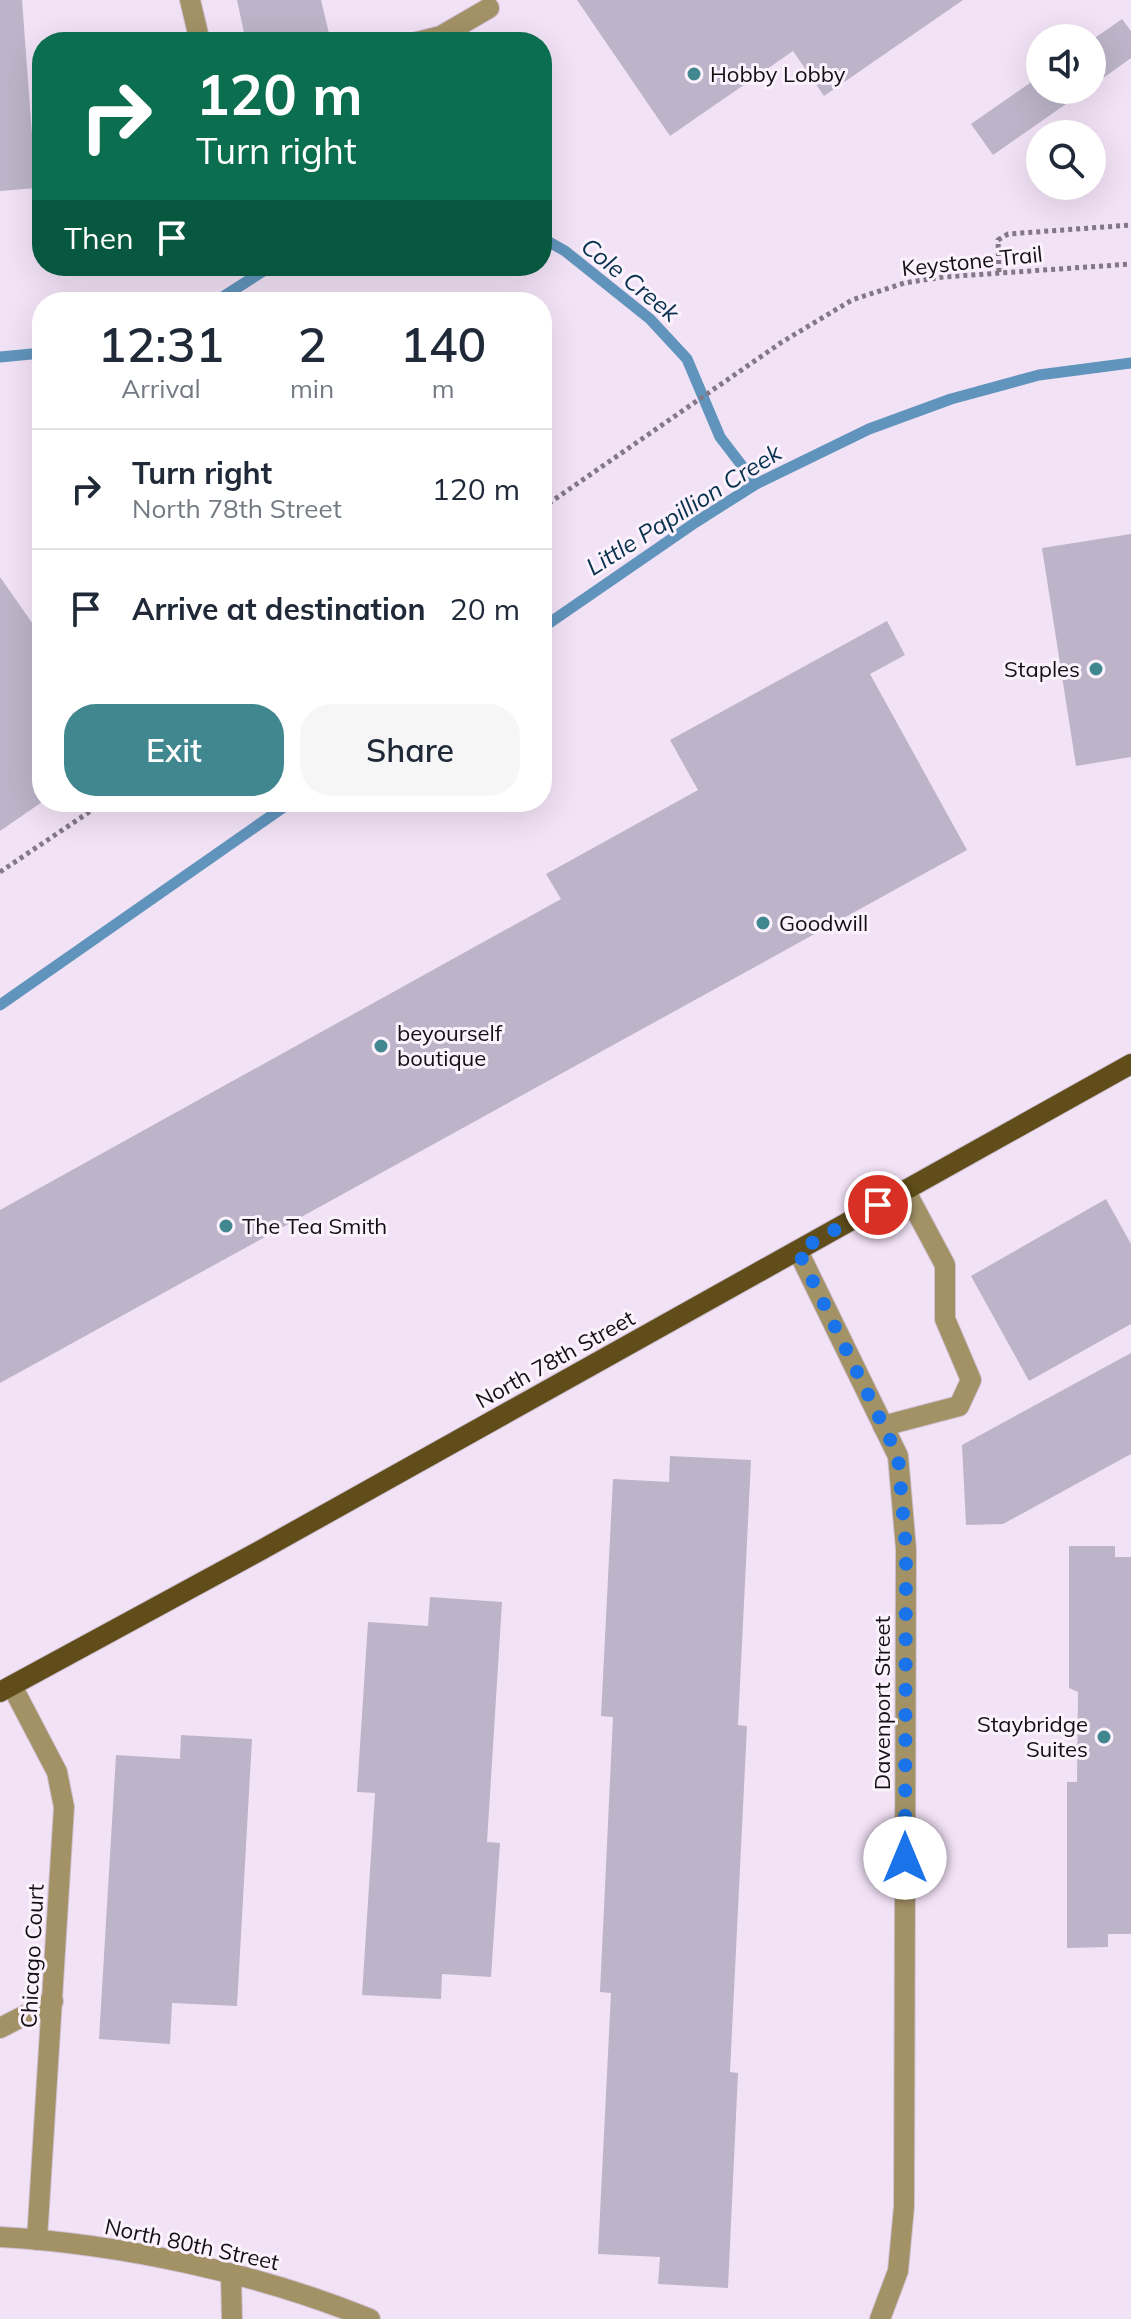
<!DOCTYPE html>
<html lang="en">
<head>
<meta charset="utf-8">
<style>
	:root { --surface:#fff; --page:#f6f6f7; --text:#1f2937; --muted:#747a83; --line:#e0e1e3; --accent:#40878f }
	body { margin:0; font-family:Mulish,sans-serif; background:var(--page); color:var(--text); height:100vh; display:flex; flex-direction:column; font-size:30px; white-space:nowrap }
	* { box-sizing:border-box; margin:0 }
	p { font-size:26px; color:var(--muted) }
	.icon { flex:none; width:44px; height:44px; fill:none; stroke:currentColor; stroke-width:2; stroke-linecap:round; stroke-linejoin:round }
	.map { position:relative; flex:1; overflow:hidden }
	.details { position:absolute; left:32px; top:292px; width:520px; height:520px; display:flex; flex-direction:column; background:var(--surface); border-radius:32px; box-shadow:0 8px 32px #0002 }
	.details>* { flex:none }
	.top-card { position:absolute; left:32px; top:32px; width:520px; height:244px; border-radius:32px; box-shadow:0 8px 32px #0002; background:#0b6e4f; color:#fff; overflow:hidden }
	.fabs { position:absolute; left:1026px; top:24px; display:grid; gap:16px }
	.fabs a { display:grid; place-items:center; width:80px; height:80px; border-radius:50%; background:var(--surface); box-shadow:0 8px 32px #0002; font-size:40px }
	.pin { position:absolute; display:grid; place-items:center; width:68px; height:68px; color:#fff; margin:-34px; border:4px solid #fff; border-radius:50%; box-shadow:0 2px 8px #0007 }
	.me { position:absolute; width:88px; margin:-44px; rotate:0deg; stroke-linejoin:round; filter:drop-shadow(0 0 6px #0008) }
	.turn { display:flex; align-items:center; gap:28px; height:168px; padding:0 32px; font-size:36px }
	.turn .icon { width:104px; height:104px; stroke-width:2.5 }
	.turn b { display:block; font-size:56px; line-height:68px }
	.then { display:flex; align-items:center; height:76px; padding:0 32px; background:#0003; gap:16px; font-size:30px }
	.eta { display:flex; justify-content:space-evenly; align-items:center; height:136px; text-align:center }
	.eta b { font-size:48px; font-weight:600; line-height:56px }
	.action { display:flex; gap:16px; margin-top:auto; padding:16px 32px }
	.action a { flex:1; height:92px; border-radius:32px; background:var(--accent); color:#fff; font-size:32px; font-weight:600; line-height:92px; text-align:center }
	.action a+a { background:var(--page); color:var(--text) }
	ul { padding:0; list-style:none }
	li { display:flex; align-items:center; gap:24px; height:120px; padding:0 32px; border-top:2px solid var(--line) }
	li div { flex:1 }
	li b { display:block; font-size:30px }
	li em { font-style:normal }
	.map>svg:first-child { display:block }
</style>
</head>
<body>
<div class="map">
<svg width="1131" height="2319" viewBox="0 0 1131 2319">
	<rect width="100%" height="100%" fill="#f2e2f6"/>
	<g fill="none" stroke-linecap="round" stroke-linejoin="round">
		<g stroke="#6194bc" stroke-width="11">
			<path d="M542,238L565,251L650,319L687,359L720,437L756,484"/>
			<path d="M215,302L271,266"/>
			<path d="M0,357L42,353"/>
			<path d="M542,628L696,522L756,484L869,429L951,399L1039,375L1131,363"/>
			<path d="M0,1005L291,802"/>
		</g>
	</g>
	<g fill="#bdb4c9">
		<path d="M0,0H22L36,188L0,191Z"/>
		<path d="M237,0H321L331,42H246Z"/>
		<path d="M577,0H963L824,96L793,51L670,136Z"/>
		<path d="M1122,19L1131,31V58L1092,86V40Z"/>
		<path d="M1040,76V90H1086L993,155L971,124Z"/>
		<path d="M1131,534V757L1076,766L1042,548Z"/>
		<path d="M0,577L42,637V802L0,831Z"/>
		<path d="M887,621L905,655L870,674L967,850L0,1383V1210L561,899L546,874L698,790L670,740Z"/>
		<path d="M1106,1199L1131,1244V1324L1029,1381L971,1276Z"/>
		<path d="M1131,1353V1454L1003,1524L966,1525L962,1445Z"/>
		<path d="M670,1456L751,1460L738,1725L747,1726L730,2072L738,2073L728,2288L658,2284L660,2257L598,2254L611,1993L600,1992L613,1717L601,1716L613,1479L669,1482Z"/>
		<path d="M1069,1546H1115V1557H1131V1934H1108V1947L1067,1948V1782H1077L1078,1692L1069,1688Z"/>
		<path d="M430,1597L502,1602L487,1842L500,1843L491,1977L442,1974L441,1999L362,1995L375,1793L357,1792L368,1622L428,1626Z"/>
		<path d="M181,1735L252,1739L237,2006L172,2003L170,2044L99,2039L116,1755L180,1759Z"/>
	</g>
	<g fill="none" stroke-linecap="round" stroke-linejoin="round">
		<g stroke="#cfc0d2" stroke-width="22">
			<g id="minor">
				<path d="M190,0L200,42"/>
				<path d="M417,42L441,36L489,8"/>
				<path d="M798,1251L898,1456L906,1549L904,2207L898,2271L880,2319"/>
				<path d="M883,1426L959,1406L971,1380L945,1319V1265L905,1190"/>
				<path d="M12,1686L57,1772L64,1807L37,2240"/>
				<path d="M0,2028L53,2001"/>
				<path d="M0,2237C121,2244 258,2273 370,2319"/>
				<path d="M231,2275L232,2319"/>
			</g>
		</g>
		<g stroke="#cfc0d2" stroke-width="22">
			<path id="major" d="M0,1692L263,1549L1131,1064"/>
		</g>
		<g stroke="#837885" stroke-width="5" stroke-dasharray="4 4" stroke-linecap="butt">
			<path d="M999,272L998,240L1008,234L1131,225"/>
			<path d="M542,508L782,342L852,300L904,283L943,277L1131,264"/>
			<path d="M0,872L104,802"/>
		</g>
		<use href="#minor" stroke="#a49267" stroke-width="20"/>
		<use href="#major" stroke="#604d1a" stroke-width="20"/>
	</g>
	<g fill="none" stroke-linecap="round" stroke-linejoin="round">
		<path stroke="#1a73e8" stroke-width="14" stroke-dasharray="0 25.2" d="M878,1205L798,1251L898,1456L906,1549L905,1858"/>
	</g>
	<g fill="#40878f" stroke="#fcf2fe" stroke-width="3">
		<circle cx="694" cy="74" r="8"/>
		<circle cx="1096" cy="669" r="8"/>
		<circle cx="763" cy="923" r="8"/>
		<circle cx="381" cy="1046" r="8"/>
		<circle cx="226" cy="1226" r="8"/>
		<circle cx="1104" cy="1737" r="8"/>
	</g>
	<g text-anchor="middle" stroke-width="6" stroke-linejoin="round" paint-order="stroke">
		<g font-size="22" fill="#151016" stroke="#fcf2fe" text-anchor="start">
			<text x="710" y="82">Hobby Lobby</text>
			<text x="1080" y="677" text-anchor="end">Staples</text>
			<text x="779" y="931">Goodwill</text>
			<text x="397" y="1041">beyourself<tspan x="397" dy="25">boutique</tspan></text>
			<text x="242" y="1234">The Tea Smith</text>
			<text x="1088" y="1732" text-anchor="end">Staybridge<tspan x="1088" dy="25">Suites</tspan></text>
		</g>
		<g font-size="22" fill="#151016" stroke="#fcf2fe">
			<text transform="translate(972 261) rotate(-6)" y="8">Keystone Trail</text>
			<text transform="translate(555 1359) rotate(-29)" y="8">North 78th Street</text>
			<text transform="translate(882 1703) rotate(-90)" y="8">Davenport Street</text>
			<text transform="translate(32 1956) rotate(-87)" y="8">Chicago Court</text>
			<text transform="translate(192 2244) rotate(12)" y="8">North 80th Street</text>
		</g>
		<g font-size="24" font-style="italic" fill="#07314d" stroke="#fcf2fe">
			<text transform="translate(630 280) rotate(39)" y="8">Cole Creek</text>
			<text transform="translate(684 510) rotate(-32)" y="8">Little Papillion Creek</text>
		</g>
	</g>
</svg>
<div class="fabs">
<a><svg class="icon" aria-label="sound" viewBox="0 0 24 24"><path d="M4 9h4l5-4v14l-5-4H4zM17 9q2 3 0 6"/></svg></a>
<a><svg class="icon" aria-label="search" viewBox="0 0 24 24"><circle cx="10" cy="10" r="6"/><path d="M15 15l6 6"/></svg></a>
</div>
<div class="pin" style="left:878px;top:1205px;background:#d93025"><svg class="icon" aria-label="arrive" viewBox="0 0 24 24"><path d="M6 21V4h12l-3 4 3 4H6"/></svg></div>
<svg class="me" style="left:905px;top:1858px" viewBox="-20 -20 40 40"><circle r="19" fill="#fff"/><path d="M0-13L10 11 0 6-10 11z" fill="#1a73e8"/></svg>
<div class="top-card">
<div class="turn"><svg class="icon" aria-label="right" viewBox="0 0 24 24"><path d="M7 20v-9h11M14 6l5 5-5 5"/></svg><div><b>120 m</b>Turn right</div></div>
<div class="then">Then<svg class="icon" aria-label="arrive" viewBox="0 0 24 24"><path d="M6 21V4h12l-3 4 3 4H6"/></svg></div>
</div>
<section class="details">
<div class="eta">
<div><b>12:31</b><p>Arrival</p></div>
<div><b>2</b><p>min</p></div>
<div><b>140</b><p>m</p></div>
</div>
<ul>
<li><svg class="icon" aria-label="right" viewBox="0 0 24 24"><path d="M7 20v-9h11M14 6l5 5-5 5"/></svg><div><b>Turn right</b><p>North 78th Street</p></div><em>120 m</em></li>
<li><svg class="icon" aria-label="arrive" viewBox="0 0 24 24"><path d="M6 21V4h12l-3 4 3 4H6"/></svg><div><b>Arrive at destination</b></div><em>20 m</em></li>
</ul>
<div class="action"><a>Exit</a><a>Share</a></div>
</section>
</div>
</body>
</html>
